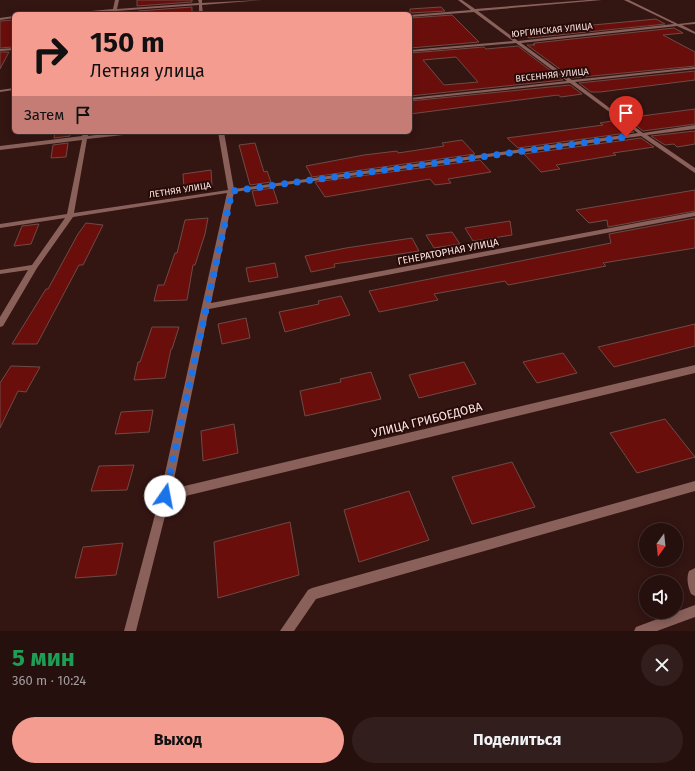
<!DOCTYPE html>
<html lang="ru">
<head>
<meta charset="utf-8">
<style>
	:root { --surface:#26100e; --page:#321e1c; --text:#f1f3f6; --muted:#a49d9e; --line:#42302e; --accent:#f59c91 }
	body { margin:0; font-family:"Fira Sans",sans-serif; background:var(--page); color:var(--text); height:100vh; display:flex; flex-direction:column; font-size:15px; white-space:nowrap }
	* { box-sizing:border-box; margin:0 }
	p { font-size:13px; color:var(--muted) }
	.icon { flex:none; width:22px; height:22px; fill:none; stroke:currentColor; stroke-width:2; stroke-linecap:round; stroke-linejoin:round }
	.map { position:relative; height:631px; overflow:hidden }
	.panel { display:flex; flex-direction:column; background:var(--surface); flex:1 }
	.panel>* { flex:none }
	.top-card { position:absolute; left:12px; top:12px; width:400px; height:122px; border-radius:6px; box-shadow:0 2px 10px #0003,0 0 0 1px var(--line); background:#f59c91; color:#111; overflow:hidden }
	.needle { width:26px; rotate:195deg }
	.controls { position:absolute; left:639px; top:523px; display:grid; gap:8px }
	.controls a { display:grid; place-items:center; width:44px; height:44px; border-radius:50%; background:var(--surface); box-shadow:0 2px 10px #0003,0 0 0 1px var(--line); font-size:20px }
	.pin { position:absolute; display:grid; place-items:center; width:34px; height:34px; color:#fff; margin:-41px -17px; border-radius:50% 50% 50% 0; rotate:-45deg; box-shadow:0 0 4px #0007 }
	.pin .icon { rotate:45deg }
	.me { position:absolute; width:44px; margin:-22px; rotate:12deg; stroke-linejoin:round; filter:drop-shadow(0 0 3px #0008) }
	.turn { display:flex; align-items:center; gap:14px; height:84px; padding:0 12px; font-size:18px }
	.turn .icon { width:52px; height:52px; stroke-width:2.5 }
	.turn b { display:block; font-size:28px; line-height:34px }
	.then { display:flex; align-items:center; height:38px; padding:0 12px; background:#0003; gap:8px; font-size:15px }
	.round { display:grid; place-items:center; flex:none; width:42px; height:42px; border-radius:21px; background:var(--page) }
	.overview { display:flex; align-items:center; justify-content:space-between; height:68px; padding:0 12px }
	h1 { font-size:24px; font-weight:700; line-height:30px; color:#1e9e55 }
	.cta { display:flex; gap:8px; margin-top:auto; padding:8px 12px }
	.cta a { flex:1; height:46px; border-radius:24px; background:var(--accent); color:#111; font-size:16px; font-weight:700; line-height:46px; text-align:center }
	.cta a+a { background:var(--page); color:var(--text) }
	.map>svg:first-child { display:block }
</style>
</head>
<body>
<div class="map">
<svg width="695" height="631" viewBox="0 0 695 631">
	<rect width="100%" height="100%" fill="#331512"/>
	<g fill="#6a0e0c" stroke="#6d4b46" fill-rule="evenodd">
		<path d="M137,0H192V2L137,6Z"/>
		<path d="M192,7V14H138V11Z"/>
		<path d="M441,7L445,11L410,13V9Z"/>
		<path d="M452,15L479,42L410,48V18Z"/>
		<path d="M656,19L665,24L529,38L520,32Z"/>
		<path d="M14,20V43L12,47L0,48V21Z"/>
		<path d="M674,28L683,33L663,35L695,52V66L572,78L527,45H535L533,44L535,43Z"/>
		<path d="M518,46L563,80L410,96V53L484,47L486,49ZM456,57L478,82L444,85L423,60Z"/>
		<path d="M0,52H9L0,69Z"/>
		<path d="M695,71V80L600,92H591L579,83Z"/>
		<path d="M570,85L582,94L561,97L558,95L410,114V101Z"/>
		<path d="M695,109V124L643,131L626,118Z"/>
		<path d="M617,120L634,132L518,148L507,138L603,125L600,123Z"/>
		<path d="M695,131V144L677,147L674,144L665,145L651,136Z"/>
		<path d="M55,132H70V136L54,138Z"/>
		<path d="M641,138L654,147L613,153L616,155L556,165L560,169L541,172L524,154Z"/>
		<path d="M462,140L475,154L312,177L306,166L364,155L397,151L398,153L444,146L442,143Z"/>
		<path d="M68,143L66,157L51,158L53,145Z"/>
		<path d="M255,143L264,172L267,171L271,182L250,185L239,145Z"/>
		<path d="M480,160L491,172L448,179L451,183L435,185L430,179L325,197L315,182Z"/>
		<path d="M211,170L212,186L184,189L183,174Z"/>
		<path d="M273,188L278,203L256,206L252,191Z"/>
		<path d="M695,190V211L608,227L607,220L589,223L576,210Z"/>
		<path d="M208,218L205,234L195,265H193L187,300L154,301L158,285H164L175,253H177L185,220Z"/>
		<path d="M695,218V248L603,263L606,266L508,285L505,281L434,294L438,300L379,312L369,291L611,243L609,234Z"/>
		<path d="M510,221L512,235L473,241L465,228Z"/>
		<path d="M86,223L103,225L83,265H79L37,344H12L46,289H48L78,234Z"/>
		<path d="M39,224L31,244L14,246L22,226Z"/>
		<path d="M452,232L460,244L434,248L426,235Z"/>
		<path d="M412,238L419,251L334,264L335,267L311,272L305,256L346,248Z"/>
		<path d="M275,263L278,277L249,282L246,268Z"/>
		<path d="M341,296L350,315L285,332L279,312L319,304L318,301Z"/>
		<path d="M246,318L250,338L222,344L218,324Z"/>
		<path d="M695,324V346L614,367L598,347Z"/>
		<path d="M152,327H179L172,349H171L165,378L134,380L138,362H140Z"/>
		<path d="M563,353L577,373L537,383L523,362Z"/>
		<path d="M464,362L476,384L419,398L409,375Z"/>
		<path d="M11,366L40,367L26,392L18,391L0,428V383Z"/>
		<path d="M371,372L381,399L305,416L300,391L341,382L340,379Z"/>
		<path d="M153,410L149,432L115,434L121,412Z"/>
		<path d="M665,419L695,457L637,473L610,433Z"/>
		<path d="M234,424L238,453L203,461L201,431Z"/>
		<path d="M512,462L535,507L472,524L452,477Z"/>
		<path d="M134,465L127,490L91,491L99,466Z"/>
		<path d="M409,491L429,540L359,562L344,510Z"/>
		<path d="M290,522L299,575L218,598L214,542Z"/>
		<path d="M123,543L116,575L75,578L83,547Z"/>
	</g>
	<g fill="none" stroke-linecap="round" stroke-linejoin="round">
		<g fill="#8a605a" fill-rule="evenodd">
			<path d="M695,481V491L316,599L294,631H280L308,590L312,588Z"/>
			<path d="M695,568V596L691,594C688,587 686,578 689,571Z"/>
			<path d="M695,605V617L657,631H634L636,627Z"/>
		</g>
		<g fill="#8a605a" fill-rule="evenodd">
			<path d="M115,0H119L117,9L199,3L198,0H202V3L263,0L202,5L203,14H199V5L116,11V14H112L113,11L58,14L113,9Z"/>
			<path d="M458,0H462L475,9L588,0H602L478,11L518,41L674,24L624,0H629L678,24L695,22V24L682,25L695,32V34L677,26L521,43L572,80L695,67V69L575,82L643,133L695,125V129L647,135L695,168V173L641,136L234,192L211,303L695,212V216L209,309L172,489L695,365V373L169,500L136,631H124L160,496L227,193L73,217L37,268L3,326L0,327V317L28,270L0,274V270L32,265L65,218L0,228V224L67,214L82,140L0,150V146L82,136L83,132H89L88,136L119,132H135L132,134L87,139L74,213L228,190L218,132H224L234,189L638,133L570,83L410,100V98L567,81L516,43L410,52V50L513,41L474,12L410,17V15L471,10Z"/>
			<path d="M14,16V18L0,20V18Z"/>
			<path d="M14,48V50L0,51V49Z"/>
			<path d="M14,88V90L0,92V90Z"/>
		</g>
	</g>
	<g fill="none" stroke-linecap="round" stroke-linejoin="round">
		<path stroke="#1a73e8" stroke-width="7" stroke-dasharray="0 12.6" d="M165,496L232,191L626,137"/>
	</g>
	<g text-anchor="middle" stroke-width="4" stroke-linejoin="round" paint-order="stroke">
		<g font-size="9" fill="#fce6e3" stroke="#280c09">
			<text transform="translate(552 30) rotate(-6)" y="3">ЮРГИНСКАЯ УЛИЦА</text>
			<text transform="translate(552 75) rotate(-6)" y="3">ВЕСЕННЯЯ УЛИЦА</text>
			<text transform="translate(180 190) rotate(-9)" y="3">ЛЕТНЯЯ УЛИЦА</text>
		</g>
		<g font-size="10" fill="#fce6e3" stroke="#280c09">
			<text transform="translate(448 251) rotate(-11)" y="4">ГЕНЕРАТОРНАЯ УЛИЦА</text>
		</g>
		<g font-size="12" fill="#fce6e3" stroke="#280c09">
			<text transform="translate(427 420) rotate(-14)" y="4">УЛИЦА ГРИБОЕДОВА</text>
		</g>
	</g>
</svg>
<div class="controls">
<a><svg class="needle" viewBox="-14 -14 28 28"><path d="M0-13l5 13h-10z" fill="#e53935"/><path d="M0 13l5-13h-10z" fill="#a49d9e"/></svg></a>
<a><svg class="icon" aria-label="sound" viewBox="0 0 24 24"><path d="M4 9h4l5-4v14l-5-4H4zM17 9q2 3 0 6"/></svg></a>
</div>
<div class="pin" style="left:626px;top:137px;background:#d93025"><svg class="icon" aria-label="arrive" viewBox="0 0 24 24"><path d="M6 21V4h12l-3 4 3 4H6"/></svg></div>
<svg class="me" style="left:165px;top:496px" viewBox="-20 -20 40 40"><circle r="19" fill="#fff"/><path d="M0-13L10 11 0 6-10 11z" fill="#1a73e8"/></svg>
<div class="top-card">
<div class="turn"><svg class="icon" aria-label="right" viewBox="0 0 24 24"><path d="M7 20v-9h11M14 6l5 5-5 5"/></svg><div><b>150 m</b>Летняя улица</div></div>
<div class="then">Затем<svg class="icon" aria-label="arrive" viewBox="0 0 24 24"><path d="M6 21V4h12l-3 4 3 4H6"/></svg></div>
</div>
</div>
<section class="panel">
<div class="overview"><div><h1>5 мин</h1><p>360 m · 10:24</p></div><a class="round"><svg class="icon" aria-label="close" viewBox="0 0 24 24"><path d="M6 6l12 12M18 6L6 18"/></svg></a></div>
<div class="cta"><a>Выход</a><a>Поделиться</a></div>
</section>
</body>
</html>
